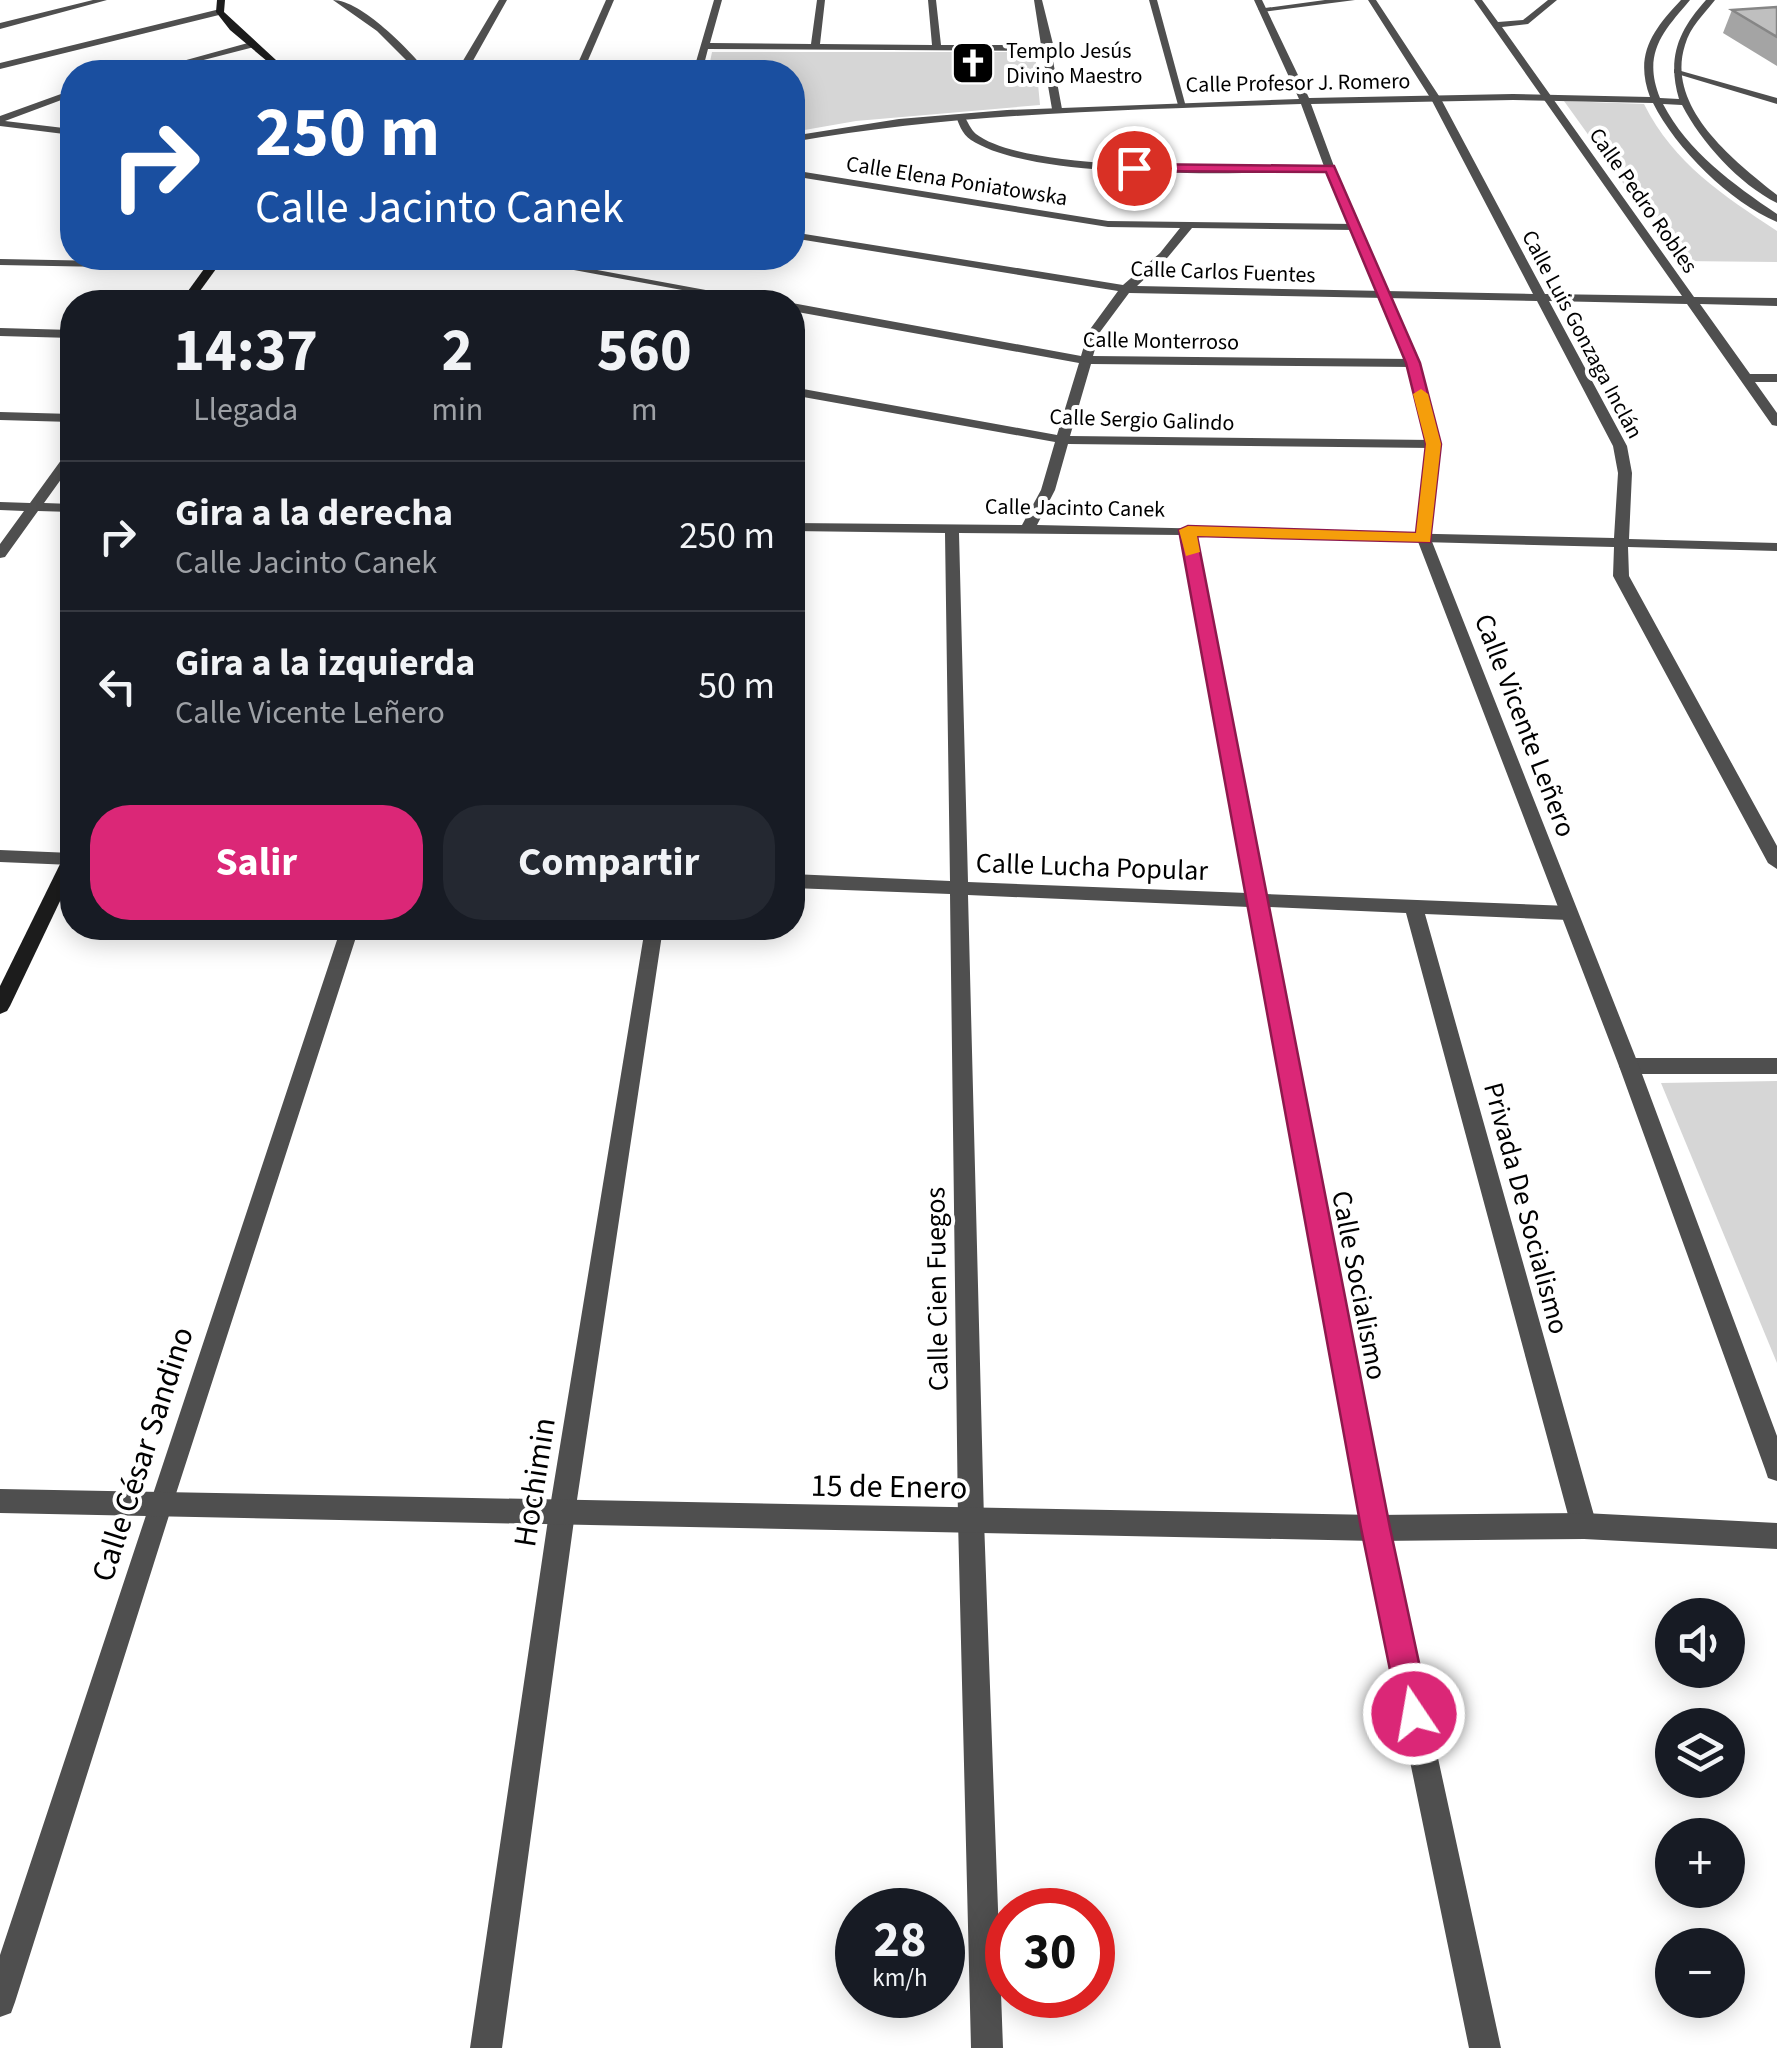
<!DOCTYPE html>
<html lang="es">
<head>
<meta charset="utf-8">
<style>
	:root { --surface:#171b24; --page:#242831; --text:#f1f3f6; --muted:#9ea1a6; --line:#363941; --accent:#db2777 }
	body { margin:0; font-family:"Source Sans 3",sans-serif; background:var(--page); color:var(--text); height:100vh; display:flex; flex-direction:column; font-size:38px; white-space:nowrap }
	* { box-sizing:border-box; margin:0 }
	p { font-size:32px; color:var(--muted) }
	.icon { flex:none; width:55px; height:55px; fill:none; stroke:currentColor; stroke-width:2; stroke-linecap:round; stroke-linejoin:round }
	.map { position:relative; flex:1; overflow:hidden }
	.drawer { position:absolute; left:60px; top:290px; width:745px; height:650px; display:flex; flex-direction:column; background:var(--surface); border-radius:40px; box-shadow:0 5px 25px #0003 }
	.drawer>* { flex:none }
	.top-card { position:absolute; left:60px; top:60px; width:745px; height:210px; border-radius:40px; box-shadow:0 5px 25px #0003; background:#1a4fa0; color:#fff; overflow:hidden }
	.buttons { position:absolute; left:1655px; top:1598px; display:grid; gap:20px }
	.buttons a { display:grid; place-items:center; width:90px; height:90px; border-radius:50%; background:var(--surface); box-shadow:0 5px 25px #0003; font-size:50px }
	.speed { position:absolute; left:835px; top:1888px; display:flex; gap:20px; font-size:50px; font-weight:700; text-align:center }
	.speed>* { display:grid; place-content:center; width:130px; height:130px; border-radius:50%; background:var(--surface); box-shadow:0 5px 25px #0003; line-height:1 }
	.speed small { font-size:25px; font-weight:400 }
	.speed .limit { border:15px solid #d22; background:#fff; color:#111 }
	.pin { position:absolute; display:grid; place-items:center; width:85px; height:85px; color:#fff; margin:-42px; border:5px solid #fff; border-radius:50%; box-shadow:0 2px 10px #0007 }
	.me { position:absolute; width:110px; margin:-55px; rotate:348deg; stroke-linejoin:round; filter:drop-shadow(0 0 8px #0008) }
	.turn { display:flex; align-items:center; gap:35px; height:210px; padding:0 30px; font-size:45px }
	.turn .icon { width:130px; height:130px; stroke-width:2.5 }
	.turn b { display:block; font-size:70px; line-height:85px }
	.eta { display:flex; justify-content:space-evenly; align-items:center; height:170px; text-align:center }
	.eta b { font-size:60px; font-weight:700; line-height:70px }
	.button { display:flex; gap:20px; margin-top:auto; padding:20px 30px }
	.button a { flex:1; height:115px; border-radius:40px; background:var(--accent); color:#fff; font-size:40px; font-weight:700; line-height:115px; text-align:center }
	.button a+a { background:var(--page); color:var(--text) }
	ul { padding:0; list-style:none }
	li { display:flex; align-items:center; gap:30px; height:150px; padding:0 30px; border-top:2px solid var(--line) }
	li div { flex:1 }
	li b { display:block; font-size:38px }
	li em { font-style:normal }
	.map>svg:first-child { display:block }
</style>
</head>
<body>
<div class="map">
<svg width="1777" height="2048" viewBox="0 0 1777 2048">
	<rect width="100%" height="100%" fill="#fff"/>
	<g fill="#d6d6d6">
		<path d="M712,52H1035L1040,105L856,121L793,132L792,72H708Z"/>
		<path d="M1564,101L1644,104C1674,164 1723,195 1777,231V262L1679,261Z"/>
		<path d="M1777,1081V1363L1661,1083Z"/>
	</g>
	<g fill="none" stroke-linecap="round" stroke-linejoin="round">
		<path fill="#4f4f4f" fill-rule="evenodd" d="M1674,69L1777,98V104L1674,73Z"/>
		<g fill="#4f4f4f" fill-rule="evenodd">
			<path d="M93,0H107L0,29V23Z"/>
			<path d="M333,0C361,0 411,51 427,72H418L377,31Z"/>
			<path d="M499,0H507L470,66L462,72H452L461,64Z"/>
			<path d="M606,0H614L583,72H574Z"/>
			<path d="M714,0H722L710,43L811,44L817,0H825L820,44L932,45L928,0H936L941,45H1041L1034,0H1042L1054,48L1051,50L1062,109L1057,112L1052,109L1042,51L708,49L702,72H693Z"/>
			<path d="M1149,0H1157L1186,107L1178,105Z"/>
			<path d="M1325,0H1355L1262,12L1258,9Z"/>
			<path d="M1368,0H1376L1441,99L1545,294L1682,296L1474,0H1482L1498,22L1523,20L1548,0H1557L1528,24L1502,27L1694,297L1777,298V306L1700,304L1750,374H1777V382H1755L1777,413V426L1772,425L1687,304L1549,301L1627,446L1632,473L1629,539L1777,543V551L1628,547L1629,576L1777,846V869L1768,863L1613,576L1614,547L1196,536L1265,894L1569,906L1578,913L1569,920L1425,914L1597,1526L1593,1535L1584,1539L1575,1535L1571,1526L1406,913L1268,907L1388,1528L1501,2048H1469L1362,1528L1249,907L968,895L984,1520L1003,2048H971L958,1520L950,894L792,888V874L950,881L945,533L792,531V523L1022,525L1041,490L1055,442L792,395V387L1057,435L1079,363L792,311V303L1081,356L1088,332L1118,291L792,238V232L1123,285L1160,253L1180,228L1108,227L792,176V170L1108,221L1355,224L1361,227L1355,230L1192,228L1168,257L1137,286L1533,294L1431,99ZM1129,293L1537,301L1613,446L1618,473L1614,538L1037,525L1055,490L1068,444L1433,448L1440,444L1433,440L1070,436L1091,364L1413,367L1419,363L1413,359L1093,356L1100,332ZM959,533L1182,535L1247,893L968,882Z"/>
			<path d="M220,9L223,14L0,69V63Z"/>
			<path d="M255,41L258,46L157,72H143Z"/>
			<path d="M72,90V96L5,121L72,129V135L0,126V116Z"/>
			<path d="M956,115H964C967,121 971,130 976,134C1029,175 1258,166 1330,166L1335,169L1330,172C1246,172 1038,183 971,140C962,134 958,123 956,115Z"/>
			<path d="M509,258H532L771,302H747Z"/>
			<path d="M0,259L211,263L217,266L211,269L0,265Z"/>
			<path d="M0,328L72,330V338L0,336Z"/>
			<path d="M0,412L72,414V422L0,420Z"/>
			<path d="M72,451V464L44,503L72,504V512L38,511L5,557L0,558V544L24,511L0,510V502L30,503L67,452Z"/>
			<path d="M0,850L72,853V865L0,862Z"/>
			<path d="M341,928H359L172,1506L15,2002L11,2013L0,2017V1955Z"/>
			<path d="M645,928H663L575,1513L502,2048H470L549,1513Z"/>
			<path d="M1629,1058H1777V1074H1629L1622,1072L1619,1066L1622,1060Z"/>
		</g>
		<g fill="#4f4f4f" fill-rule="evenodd">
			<path d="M1254,0H1262L1309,98L1513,94L1650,97C1634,54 1653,30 1681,0H1690C1663,32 1642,53 1660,98L1679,99C1667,58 1678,31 1706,0H1715C1704,14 1690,27 1685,45C1665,107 1734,161 1777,195V203C1739,184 1701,142 1682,105L1663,104C1688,152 1733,184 1777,214V222C1730,202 1676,149 1653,103L1513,100L1311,104L1335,169L1419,363L1440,444L1431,539L1639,1066L1777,1436V1481L1768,1478L1765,1469L1619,1066L1417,539L1426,444L1407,363L1325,169L1301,104C1131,110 961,112 792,142V136L899,119L1007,110L1299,99Z"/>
			<path d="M398,258H429L365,268L211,269L205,266L211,263L365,262Z"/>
			<path d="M0,1489L1375,1515L1584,1513L1777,1523V1549L1584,1539L1375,1541L0,1513Z"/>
		</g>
		<g fill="#1c1c1c" fill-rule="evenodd">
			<path d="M217,0H225L224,12L289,72H280L230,30L216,12Z"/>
			<path d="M212,258H224L192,302H180Z"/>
			<path d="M72,852V876L10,1006L7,1011L0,1014V986L63,858Z"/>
		</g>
	</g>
	<path fill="#a4a4a4" d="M1777,7V66L1723,33L1732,10Z"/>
	<path fill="#bfbfbf" stroke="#868686" stroke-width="2.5" d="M1777,7V37L1732,10Z"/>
	<path fill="#db2777" stroke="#8e194d" stroke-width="2.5" d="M1134,164L1334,166L1420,363L1441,444L1430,542L1197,536L1390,1528L1430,1714L1426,1725L1414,1729L1403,1725L1399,1714L1361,1528L1179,530L1188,526L1416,533L1426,444L1406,363L1326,172L1130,171Z"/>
	<path fill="#f59e0b" d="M1421,389L1428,394L1441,444L1430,542L1197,536L1200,552L1186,556L1179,530L1188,526L1416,533L1426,444L1413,394Z"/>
	<defs>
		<g id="church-square" transform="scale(2.25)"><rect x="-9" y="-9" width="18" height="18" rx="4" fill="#000" stroke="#fff"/><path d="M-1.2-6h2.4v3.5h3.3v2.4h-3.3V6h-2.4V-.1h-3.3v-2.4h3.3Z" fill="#fff"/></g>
	</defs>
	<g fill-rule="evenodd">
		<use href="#church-square" x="973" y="63"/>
	</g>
	<g text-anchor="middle" stroke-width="8" stroke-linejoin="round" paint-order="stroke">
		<g font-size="22" fill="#000" stroke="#fff" text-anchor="start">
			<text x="1006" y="58">Templo Jesús<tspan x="1006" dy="25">Divino Maestro</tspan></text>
		</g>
		<g font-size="22" fill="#000" stroke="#fff">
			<text transform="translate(1298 82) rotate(-1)" y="8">Calle Profesor J. Romero</text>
			<text transform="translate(957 180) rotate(9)" y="8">Calle Elena Poniatowska</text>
			<text transform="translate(1644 200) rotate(55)" y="8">Calle Pedro Robles</text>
			<text transform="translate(1223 271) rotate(2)" y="8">Calle Carlos Fuentes</text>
			<text transform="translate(1583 334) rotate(62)" y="8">Calle Luis Gonzaga Inclán</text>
			<text transform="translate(1161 340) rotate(1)" y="8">Calle Monterroso</text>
			<text transform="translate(1142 419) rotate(2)" y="8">Calle Sergio Galindo</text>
			<text transform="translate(1075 507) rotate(1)" y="8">Calle Jacinto Canek</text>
		</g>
		<g font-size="28" fill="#000" stroke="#fff">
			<text transform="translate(1526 725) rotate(69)" y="10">Calle Vicente Leñero</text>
			<text transform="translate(1092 866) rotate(2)" y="10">Calle Lucha Popular</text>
			<text transform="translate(1527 1208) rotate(75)" y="10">Privada De Socialismo</text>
			<text transform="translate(1360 1285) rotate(79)" y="10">Calle Socialismo</text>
			<text transform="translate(936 1289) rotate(-91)" y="10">Calle Cien Fuegos</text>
		</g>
		<g font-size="32" fill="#000" stroke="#fff">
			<text transform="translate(142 1454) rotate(-72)" y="11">Calle César Sandino</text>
			<text transform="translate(534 1482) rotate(-81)" y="11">Hochimin</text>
			<text transform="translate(889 1486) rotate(1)" y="11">15 de Enero</text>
		</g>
	</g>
</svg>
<div class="buttons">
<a><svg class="icon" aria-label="sound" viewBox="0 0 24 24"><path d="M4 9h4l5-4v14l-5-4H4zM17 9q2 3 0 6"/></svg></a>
<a><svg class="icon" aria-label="layers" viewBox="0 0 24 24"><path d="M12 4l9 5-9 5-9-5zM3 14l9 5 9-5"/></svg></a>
<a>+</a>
<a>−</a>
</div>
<div class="speed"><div>28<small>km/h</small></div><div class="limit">30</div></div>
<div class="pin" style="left:1134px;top:168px;background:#d93025"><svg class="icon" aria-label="arrive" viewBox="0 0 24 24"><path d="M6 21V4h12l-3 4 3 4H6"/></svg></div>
<svg class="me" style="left:1414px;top:1714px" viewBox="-20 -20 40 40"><circle r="17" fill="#db2777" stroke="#fff" stroke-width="3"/><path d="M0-11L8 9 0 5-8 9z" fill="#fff"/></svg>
<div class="top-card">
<div class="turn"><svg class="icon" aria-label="right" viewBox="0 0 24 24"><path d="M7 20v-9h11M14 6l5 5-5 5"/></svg><div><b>250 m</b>Calle Jacinto Canek</div></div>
</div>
<section class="drawer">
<div class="eta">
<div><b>14:37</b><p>Llegada</p></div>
<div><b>2</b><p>min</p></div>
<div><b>560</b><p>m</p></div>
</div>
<ul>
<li><svg class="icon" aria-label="right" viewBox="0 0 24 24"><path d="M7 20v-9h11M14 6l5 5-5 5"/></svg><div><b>Gira a la derecha</b><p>Calle Jacinto Canek</p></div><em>250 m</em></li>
<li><svg class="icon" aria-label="left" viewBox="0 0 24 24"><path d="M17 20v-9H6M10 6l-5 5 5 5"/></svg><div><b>Gira a la izquierda</b><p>Calle Vicente Leñero</p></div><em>50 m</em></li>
</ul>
<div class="button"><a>Salir</a><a>Compartir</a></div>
</section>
</div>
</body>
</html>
